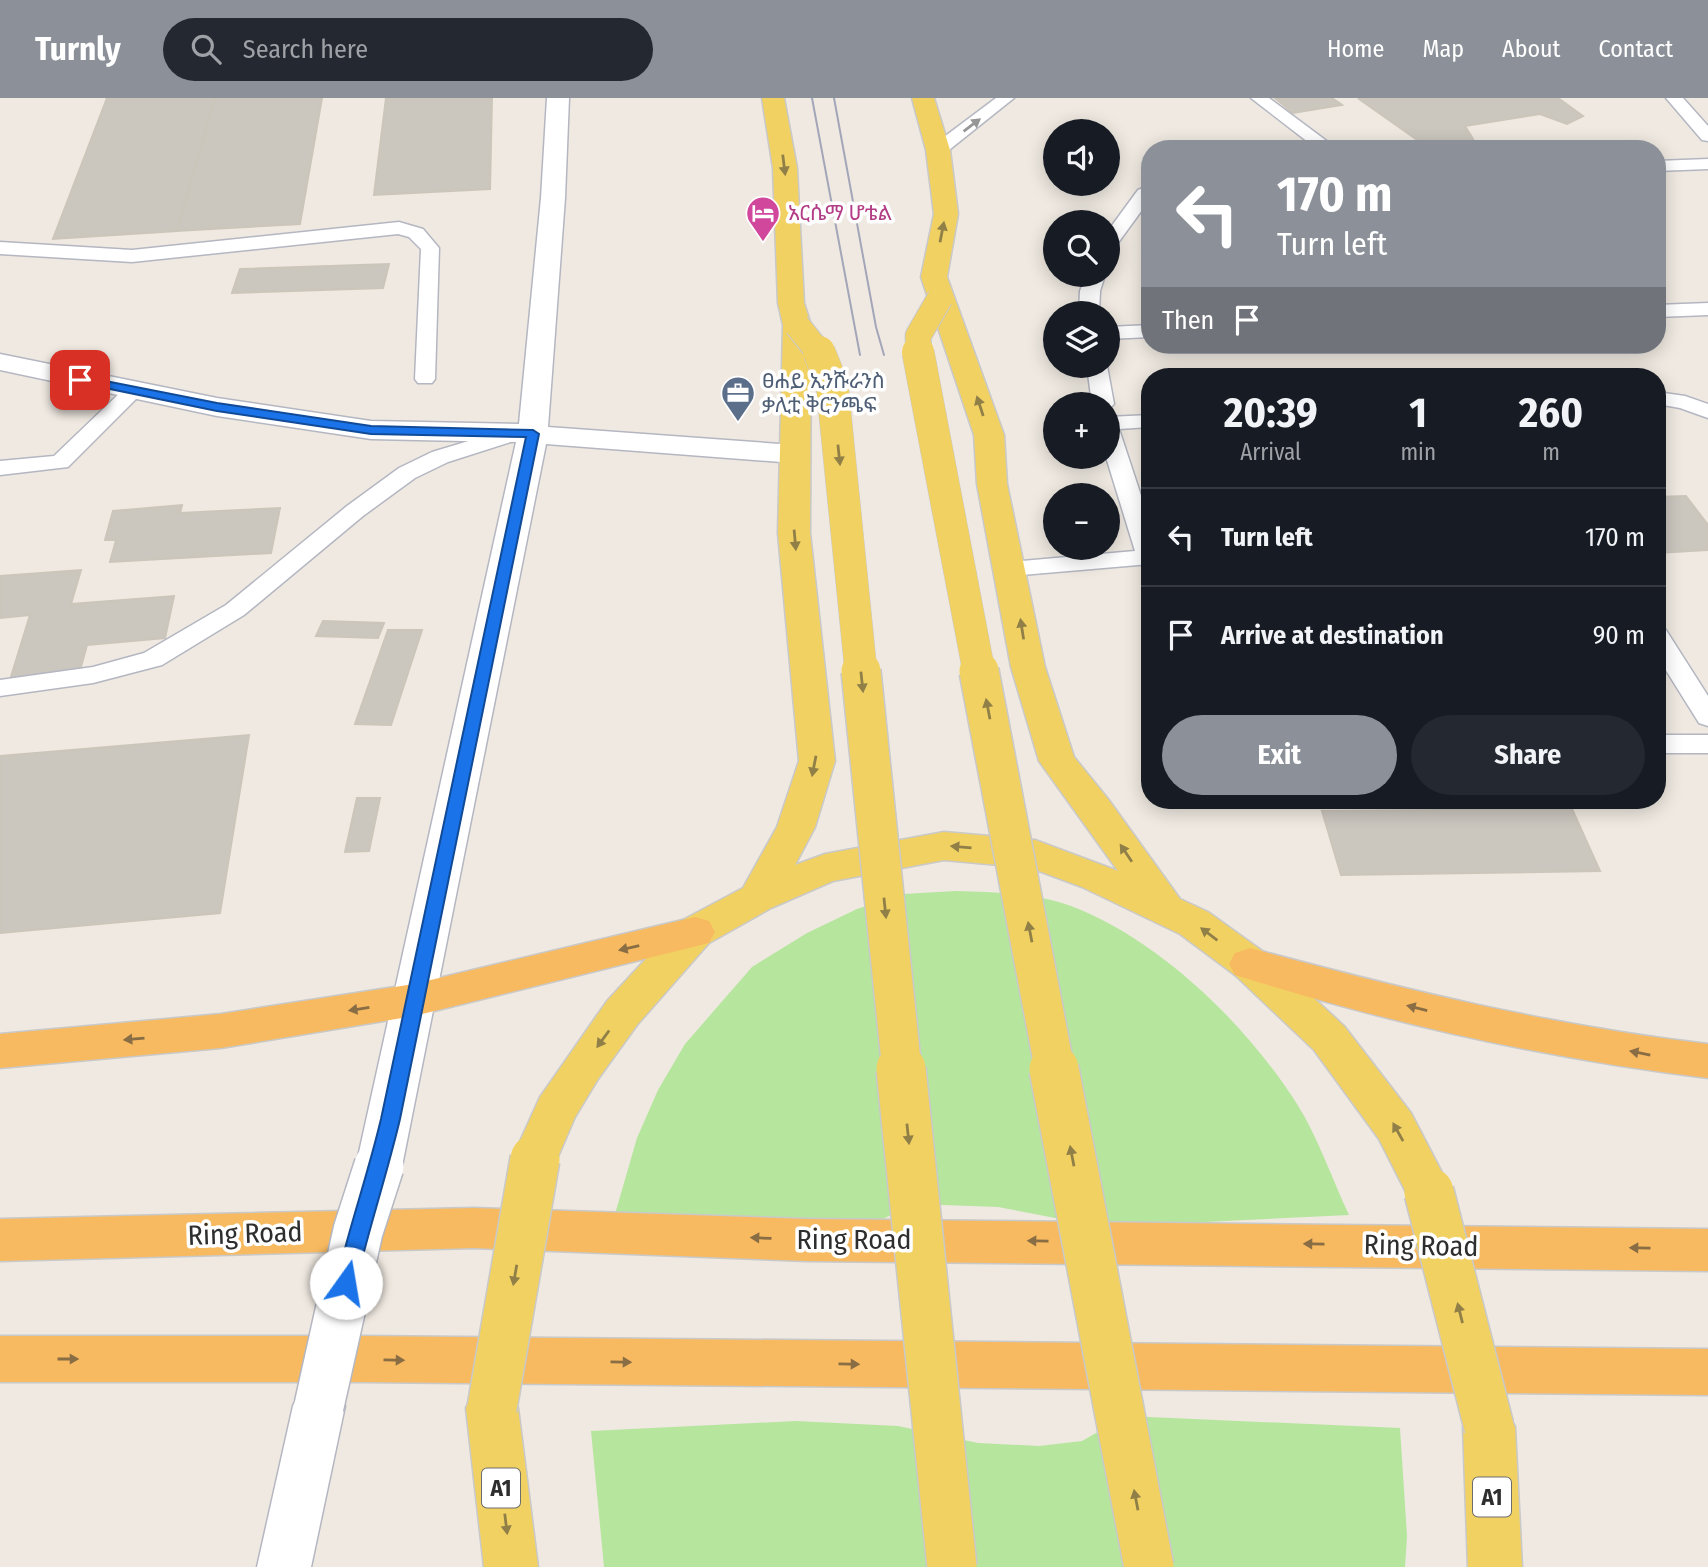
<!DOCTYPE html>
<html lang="en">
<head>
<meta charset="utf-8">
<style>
	:root { --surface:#171b24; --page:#242831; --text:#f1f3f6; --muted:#9ea1a6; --line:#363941; --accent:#8c9099 }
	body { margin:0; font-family:"Fira Sans Condensed","Noto Sans Ethiopic",sans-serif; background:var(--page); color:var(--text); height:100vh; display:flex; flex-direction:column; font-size:26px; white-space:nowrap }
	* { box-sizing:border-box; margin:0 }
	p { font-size:23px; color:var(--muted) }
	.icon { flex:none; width:38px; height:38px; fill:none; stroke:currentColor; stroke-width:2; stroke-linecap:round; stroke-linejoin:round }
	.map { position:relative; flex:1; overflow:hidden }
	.sheet { position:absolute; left:1141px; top:270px; width:525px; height:441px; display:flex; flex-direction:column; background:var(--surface); border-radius:28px; box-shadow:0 4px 18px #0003 }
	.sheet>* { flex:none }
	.hud { position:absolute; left:1141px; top:42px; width:525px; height:214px; border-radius:28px; box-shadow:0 4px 18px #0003; background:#8c9099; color:#fff; overflow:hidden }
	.buttons { position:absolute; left:1043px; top:21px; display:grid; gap:14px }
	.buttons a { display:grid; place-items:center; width:77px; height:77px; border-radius:50%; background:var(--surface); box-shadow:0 4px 18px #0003; font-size:35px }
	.pin { position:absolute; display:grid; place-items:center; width:60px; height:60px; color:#fff; margin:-30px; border-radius:14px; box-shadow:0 4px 10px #0006 }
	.me { position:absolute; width:77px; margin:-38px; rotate:13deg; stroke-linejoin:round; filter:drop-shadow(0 0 5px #0008) }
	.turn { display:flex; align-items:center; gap:24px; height:147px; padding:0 21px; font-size:32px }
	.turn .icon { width:91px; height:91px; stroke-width:2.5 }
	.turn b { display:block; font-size:49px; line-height:60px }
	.then { display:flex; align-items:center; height:66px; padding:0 21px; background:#0003; gap:14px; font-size:26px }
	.eta { display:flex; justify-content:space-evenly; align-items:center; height:119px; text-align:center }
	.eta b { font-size:42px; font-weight:700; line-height:49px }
	.action { display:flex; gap:14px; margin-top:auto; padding:14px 21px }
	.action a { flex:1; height:80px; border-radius:42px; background:var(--accent); color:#fff; font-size:28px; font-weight:700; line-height:80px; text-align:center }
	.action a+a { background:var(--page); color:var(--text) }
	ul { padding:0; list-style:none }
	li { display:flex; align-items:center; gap:21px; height:98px; padding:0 21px; border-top:2px solid var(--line) }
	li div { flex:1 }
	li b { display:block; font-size:26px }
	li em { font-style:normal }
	header { display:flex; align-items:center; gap:42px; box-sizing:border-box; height:98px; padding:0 35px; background:var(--accent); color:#fff }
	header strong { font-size:33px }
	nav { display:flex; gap:38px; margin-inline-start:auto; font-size:24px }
	.search { width:490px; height:63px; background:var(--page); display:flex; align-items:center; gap:18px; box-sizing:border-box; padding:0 24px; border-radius:38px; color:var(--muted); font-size:26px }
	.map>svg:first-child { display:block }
</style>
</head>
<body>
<header>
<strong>Turnly</strong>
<div class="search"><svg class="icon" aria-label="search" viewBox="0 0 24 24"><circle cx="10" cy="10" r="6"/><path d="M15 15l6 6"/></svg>Search here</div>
<nav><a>Home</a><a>Map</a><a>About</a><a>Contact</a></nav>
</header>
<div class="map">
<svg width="1708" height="1469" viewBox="0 0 1708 1469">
	<rect width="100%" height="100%" fill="#efe9e1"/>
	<g fill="#b6e59e">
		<path d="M956,793C993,794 1035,795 1071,808C1160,842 1246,926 1297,1006C1318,1039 1332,1081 1349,1117L1164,1126L1071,1123L998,1109L943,1107L903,1111L861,1132L613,1123L637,1040L658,992L685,946L752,869L807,835L857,811L903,796Z"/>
		<path d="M1126,1318L1400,1330L1407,1438L1405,1469H604L591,1333L796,1323L898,1328L978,1345L1039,1348L1082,1343Z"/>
	</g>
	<g fill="#cbc7bf" stroke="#cbc5ba" stroke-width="2">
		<path d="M107,0H215L177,133L53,141Z"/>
		<path d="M215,0H322L300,126L177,133Z"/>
		<path d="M386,0H492L490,91L374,97Z"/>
		<path d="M1275,0H1332L1342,7L1293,15Z"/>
		<path d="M1361,0H1558L1583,18L1567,26L1540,16L1465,28L1476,46H1423L1359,1Z"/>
		<path d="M389,166L383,190L232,195L240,171Z"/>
		<path d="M1686,398L1708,427V452L1657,455V399Z"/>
		<path d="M182,407L180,415L280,410L271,455L110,464L116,442H105L113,413Z"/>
		<path d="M81,472L71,506L174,498L165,540L87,547L79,576L10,582L30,517L0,520L1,478Z"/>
		<path d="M323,523L384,525L378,540L316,538Z"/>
		<path d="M388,532H422L391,627L355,626Z"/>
		<path d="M249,637L220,815L0,835V658Z"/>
		<path d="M357,700H380L369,753L345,754Z"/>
		<path d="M1572,711L1600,773L1341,777L1322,713Z"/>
	</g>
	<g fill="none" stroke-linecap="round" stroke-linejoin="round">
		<g stroke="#b4b7c1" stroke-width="3">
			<g id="service">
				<path d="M996,0H1014L944,56H932L929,52L932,48Z"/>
				<path d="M1251,0H1269L1336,50L1317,51Z"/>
				<path d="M1666,0H1683L1708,28V43L1702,42Z"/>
				<path d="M1708,61V71L1657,73V63Z"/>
				<path d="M1150,87V101L1115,149L1108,151V133L1138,92Z"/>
				<path d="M399,124L423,131L439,150L435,281L432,285H418L415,281L421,151L409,139L398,136L132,164L0,156V144L132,152Z"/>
				<path d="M1086,177H1105L1100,193L1099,215H1079L1080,193Z"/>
				<path d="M1708,205V217L1657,219V207Z"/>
				<path d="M1150,227V239L1108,241V229Z"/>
				<path d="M1087,268H1107L1114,306L1110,310L1108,311V306H1092Z"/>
				<path d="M133,287L140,289L143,293L140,297L68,369L0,377V363L54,358L126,289Z"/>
				<path d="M1657,294L1685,298L1708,306V320L1680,310L1657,306Z"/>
				<path d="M1150,317V329L1119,331L1150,425V466L1011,478L1003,476L999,471L1003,466L1011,464L1135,453L1106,359L1108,319Z"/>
				<path d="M515,329L523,330L526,335L523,340L448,364L415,380L363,418L244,517L162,567L93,585L0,598V582L93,569L144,555L226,507L347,408L399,370L432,354Z"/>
				<path d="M1657,530L1666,532L1708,598V628L1699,625L1657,558Z"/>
				<rect x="1657" y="637" width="51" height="18"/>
			</g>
		</g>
		<g stroke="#b4b7c1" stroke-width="3">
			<g id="minor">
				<path d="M547,0H569L565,100L548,329L794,347L805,350L809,356L805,362L794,365L546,346L402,1068L395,1082L379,1087L363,1082L356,1068L516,344L371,341L217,318L0,272V256L217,300L371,323L519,326L541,100Z"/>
				<path d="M319,1284L337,1291L345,1308L311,1469H257L293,1308L301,1291Z"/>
			</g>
		</g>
		<g stroke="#c9c9c9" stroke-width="3">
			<g id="primary">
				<path d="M762,0H784L797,70L804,205L811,227L810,435L835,663L815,729L795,767L825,756L944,734L1035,742L1118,773L1039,663L1011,569L977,386L974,337L921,179L934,116L926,52L912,0H934L950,52L958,116L947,179L1004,337L1007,386L1045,569L1074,659L1108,701L1180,801L1208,814L1265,855L1344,928L1411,1015L1452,1094L1445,1108L1429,1114L1413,1108L1379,1041L1314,952L1235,877L1180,836L1082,789L1031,770L944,762L833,783L771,810L709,845L637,927L598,981L575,1019L551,1075L535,1080L519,1075L512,1061L540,999L607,903L681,823L743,790L777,729L799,663L778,435L783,227L778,205L773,70Z"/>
				<path d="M492,1286L510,1293L518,1310L538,1469H484L466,1310L474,1293Z"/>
				<path d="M1489,1305L1507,1312L1515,1329L1522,1469H1468L1463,1329L1471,1312Z"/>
			</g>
		</g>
		<g stroke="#c9c9c9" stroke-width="3">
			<g id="trunk">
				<path d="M695,819L709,823L715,834L709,845L414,918L221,950L0,970V936L221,916L414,886Z"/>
				<path d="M1250,850C1401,891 1552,928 1708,946V980C1548,961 1389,925 1235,877L1229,866L1235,855Z"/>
				<path d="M474,1110L807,1121L1708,1131V1173L807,1163L474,1150L0,1163V1121Z"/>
				<path d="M0,1238H363L1708,1251V1297L363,1284H0Z"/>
			</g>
		</g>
		<use href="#service" fill="#fff" fill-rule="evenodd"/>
		<use href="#minor" fill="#fff" fill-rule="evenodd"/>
		<use href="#primary" fill="#f2d163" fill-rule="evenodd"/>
		<use href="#trunk" fill="#f8ba60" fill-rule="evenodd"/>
		<g stroke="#a3a6b8" stroke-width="2">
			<path d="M812,0L860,257"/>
			<path d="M834,0L876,229L884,257"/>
		</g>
		<g stroke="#b4b7c1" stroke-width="52" stroke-linecap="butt">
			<path id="minor-bridge" d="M319,1308L358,1133L379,1068"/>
		</g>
		<g stroke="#c9c9c9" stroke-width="27" stroke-linecap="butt">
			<g id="primary-bridge-far3">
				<path d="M797,227L820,256"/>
				<path d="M919,256L918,238L940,200"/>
			</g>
		</g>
		<g stroke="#c9c9c9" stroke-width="33" stroke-linecap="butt">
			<g id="primary-bridge-far2">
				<path d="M819,254L832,286L861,574"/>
				<path d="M918,254L979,574"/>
			</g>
		</g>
		<g stroke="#c9c9c9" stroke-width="42" stroke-linecap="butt">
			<g id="primary-bridge-far1">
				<path d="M861,573L902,973"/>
				<path d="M979,573L1055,973"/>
			</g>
		</g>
		<g stroke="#c9c9c9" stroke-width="52" stroke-linecap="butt">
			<g id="primary-bridge">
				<path d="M901,971L952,1469"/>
				<path d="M1054,971L1149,1469"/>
				<path d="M1429,1094L1489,1329"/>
				<path d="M492,1310L535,1061"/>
			</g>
		</g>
		<use href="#minor-bridge" stroke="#fff" stroke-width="49"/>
		<use href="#primary-bridge-far3" stroke="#f2d163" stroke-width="25"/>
		<use href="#primary-bridge-far2" stroke="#f2d163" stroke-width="32"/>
		<use href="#primary-bridge-far1" stroke="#f2d163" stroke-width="39"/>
		<use href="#primary-bridge" stroke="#f2d163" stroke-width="49"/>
	</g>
	<defs><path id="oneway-solid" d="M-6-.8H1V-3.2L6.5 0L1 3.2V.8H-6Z" transform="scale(1.75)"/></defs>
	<use fill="#969696" href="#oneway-solid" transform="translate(972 27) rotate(-37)"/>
	<g fill="#908048">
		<use href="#oneway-solid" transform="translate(784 67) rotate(83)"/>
		<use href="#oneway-solid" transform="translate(942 134) rotate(-79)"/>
		<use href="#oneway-solid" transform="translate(980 308) rotate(-108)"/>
		<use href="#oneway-solid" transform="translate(839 357) rotate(84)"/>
		<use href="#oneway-solid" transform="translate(795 442) rotate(85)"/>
		<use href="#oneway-solid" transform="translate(1022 531) rotate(-99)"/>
		<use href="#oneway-solid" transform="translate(862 584) rotate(84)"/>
		<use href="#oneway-solid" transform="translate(988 611) rotate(-101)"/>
		<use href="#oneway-solid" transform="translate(814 668) rotate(101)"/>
		<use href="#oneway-solid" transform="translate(961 749) rotate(-175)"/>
		<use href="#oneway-solid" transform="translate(1126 755) rotate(-124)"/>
		<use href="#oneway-solid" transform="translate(885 810) rotate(84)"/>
		<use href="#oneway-solid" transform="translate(1030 834) rotate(-101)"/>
		<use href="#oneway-solid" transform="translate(1209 836) rotate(-143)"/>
		<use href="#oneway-solid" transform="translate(603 941) rotate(126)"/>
		<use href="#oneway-solid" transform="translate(1398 1034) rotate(-119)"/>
		<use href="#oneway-solid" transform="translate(908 1036) rotate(84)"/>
		<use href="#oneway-solid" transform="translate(1072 1058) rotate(-101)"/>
		<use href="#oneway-solid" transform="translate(515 1177) rotate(100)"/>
		<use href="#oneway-solid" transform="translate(1460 1215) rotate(-104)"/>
		<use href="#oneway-solid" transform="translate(1136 1402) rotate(-101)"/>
		<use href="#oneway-solid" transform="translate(506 1426) rotate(83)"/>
	</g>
	<g fill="#896d44">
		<use href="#oneway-solid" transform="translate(629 850) rotate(167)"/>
		<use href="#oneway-solid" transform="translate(1417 910) rotate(-166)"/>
		<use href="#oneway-solid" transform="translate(359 911) rotate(171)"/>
		<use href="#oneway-solid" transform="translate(134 941) rotate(175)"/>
		<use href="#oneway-solid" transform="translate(1640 955) rotate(-169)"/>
		<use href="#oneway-solid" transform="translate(761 1140) rotate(-178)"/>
		<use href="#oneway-solid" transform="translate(1038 1143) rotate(-179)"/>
		<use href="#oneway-solid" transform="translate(1314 1146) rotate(-179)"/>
		<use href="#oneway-solid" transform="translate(1640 1150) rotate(-179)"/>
		<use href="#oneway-solid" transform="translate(68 1261)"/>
		<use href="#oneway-solid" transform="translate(394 1262) rotate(1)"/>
		<use href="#oneway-solid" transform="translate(621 1264) rotate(1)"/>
		<use href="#oneway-solid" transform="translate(849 1266) rotate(1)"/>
	</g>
	<path fill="#1a73e8" stroke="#114b97" stroke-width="2" d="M80,278L217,305L371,328L533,332L539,336L400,1021C387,1076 369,1130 356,1185L353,1192L346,1194L339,1192L336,1185C349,1130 368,1076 381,1021L526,339L371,336L217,313L76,284L74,282Z"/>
	<defs>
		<g id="hotel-pin" transform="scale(1.75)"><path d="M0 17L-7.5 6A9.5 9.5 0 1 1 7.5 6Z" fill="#d1479c" stroke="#fff"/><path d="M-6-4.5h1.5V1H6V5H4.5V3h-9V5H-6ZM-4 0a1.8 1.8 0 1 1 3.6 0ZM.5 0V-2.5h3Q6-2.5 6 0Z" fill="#fff"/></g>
		<g id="office-pin" transform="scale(1.75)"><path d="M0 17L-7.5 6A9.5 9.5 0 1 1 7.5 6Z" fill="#5c6f8a" stroke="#fff"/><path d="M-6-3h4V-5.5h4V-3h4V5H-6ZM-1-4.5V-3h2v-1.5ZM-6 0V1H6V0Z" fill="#fff"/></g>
	</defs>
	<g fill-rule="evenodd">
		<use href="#hotel-pin" x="763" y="115"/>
		<use href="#office-pin" x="738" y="295"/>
	</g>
	<g text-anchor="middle" stroke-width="7" stroke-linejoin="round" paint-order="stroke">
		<g font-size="21" fill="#b23c85" stroke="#fff" text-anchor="start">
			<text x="788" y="122">አርሴማ ሆቴል</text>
		</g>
		<g font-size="21" fill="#4e5e75" stroke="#fff" text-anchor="start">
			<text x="762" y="290">ፀሐይ ኢንሹራንስ<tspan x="762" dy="24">ቃሊቲ ቅርንጫፍ</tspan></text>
		</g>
		<g fill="#fff" stroke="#6d6d6d" stroke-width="2">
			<rect x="482" y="1370.5" width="38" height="39" rx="5"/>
			<rect x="1473" y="1379.5" width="38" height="39" rx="5"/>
		</g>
		<g font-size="23" font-weight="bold" fill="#2e2e2e">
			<text x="501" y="1398">A1</text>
			<text x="1492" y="1407">A1</text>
		</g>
		<g font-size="28" fill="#2e2e2e" stroke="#fff">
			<text transform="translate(245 1135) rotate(-2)" y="10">Ring Road</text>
			<text x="854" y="1151">Ring Road</text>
			<text transform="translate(1421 1147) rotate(1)" y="10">Ring Road</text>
		</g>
	</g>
</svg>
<div class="buttons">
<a><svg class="icon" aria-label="sound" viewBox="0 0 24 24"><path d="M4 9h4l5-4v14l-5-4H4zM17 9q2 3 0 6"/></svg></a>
<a><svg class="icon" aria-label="search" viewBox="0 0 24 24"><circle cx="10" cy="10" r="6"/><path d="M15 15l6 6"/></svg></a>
<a><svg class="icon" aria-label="layers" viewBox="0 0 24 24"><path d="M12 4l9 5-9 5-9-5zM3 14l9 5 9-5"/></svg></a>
<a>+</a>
<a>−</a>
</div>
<div class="pin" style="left:80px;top:282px;background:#d93025"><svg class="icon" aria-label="arrive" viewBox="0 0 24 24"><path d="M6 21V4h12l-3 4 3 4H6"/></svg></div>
<svg class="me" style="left:346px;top:1185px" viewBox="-20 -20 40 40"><circle r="19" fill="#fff"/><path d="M0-13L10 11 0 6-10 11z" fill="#1a73e8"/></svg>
<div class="hud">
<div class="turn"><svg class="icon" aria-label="left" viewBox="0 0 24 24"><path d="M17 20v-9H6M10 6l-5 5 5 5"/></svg><div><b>170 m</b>Turn left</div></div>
<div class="then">Then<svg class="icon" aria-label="arrive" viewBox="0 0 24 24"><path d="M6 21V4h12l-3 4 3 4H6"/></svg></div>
</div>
<section class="sheet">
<div class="eta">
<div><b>20:39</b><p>Arrival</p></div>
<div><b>1</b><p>min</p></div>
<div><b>260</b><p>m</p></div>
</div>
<ul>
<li><svg class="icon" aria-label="left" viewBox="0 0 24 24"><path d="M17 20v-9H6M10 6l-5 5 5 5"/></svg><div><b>Turn left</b></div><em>170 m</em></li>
<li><svg class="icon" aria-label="arrive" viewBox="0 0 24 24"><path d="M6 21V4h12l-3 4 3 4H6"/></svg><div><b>Arrive at destination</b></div><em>90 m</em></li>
</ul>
<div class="action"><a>Exit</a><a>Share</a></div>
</section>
</div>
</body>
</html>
